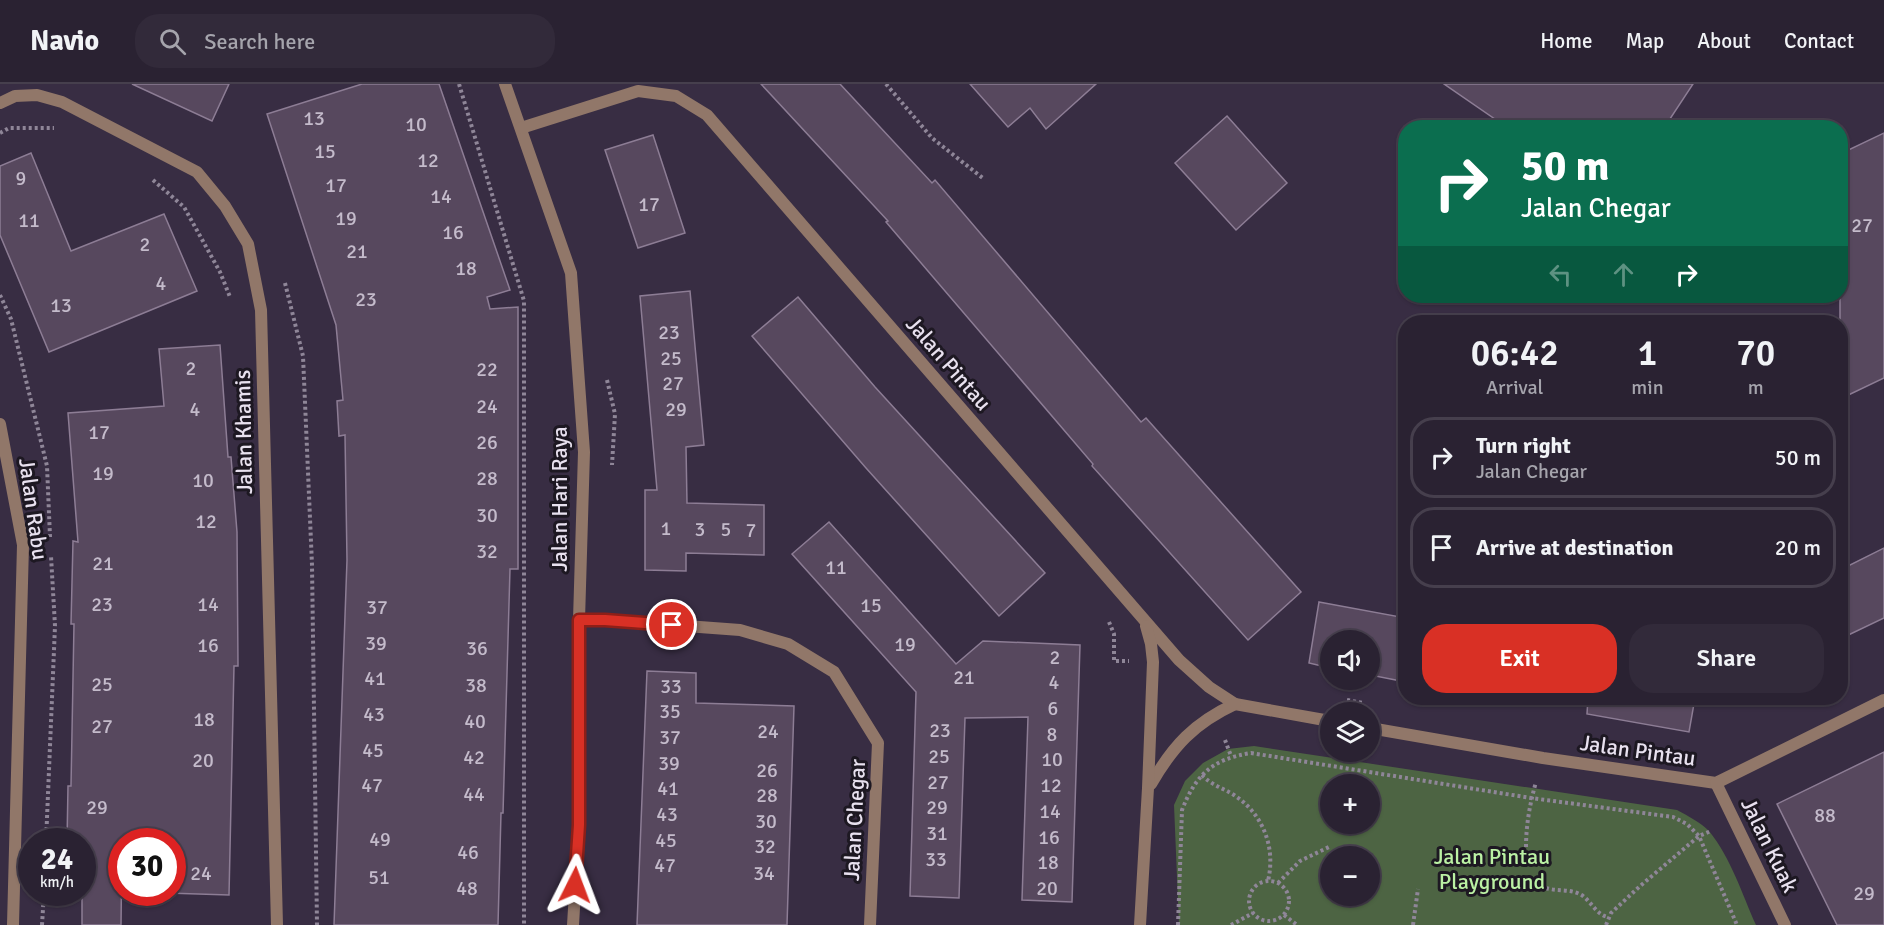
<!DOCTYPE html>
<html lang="en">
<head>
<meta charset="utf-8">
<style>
	:root { --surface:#2a2232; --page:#322a3a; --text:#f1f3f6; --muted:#a5a4ac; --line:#463f4d; --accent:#d93025 }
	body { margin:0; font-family:Signika,sans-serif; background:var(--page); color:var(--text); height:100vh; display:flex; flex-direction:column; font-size:22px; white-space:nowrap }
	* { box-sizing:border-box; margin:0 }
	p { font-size:20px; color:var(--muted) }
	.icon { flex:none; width:33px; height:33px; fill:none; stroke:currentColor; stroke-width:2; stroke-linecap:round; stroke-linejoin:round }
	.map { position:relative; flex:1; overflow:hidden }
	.side { position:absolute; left:1398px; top:231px; width:450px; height:390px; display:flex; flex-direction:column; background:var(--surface); border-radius:24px; box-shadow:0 2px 4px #0004,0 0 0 2px var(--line) }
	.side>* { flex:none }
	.hud { position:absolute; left:1398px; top:36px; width:450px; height:183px; border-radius:24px; box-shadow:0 2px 4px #0004,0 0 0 2px var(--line); background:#0b6e4f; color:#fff; overflow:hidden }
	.controls { position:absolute; left:1320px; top:546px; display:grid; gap:12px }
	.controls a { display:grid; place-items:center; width:60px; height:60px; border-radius:50%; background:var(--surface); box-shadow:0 2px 4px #0004,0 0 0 2px var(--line); font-size:30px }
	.speed { position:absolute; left:18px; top:744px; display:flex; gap:12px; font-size:30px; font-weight:700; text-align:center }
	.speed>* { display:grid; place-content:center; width:78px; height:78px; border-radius:50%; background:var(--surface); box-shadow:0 2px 4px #0004,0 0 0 2px var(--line); line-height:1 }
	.speed small { font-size:15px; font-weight:400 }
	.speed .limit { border:9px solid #d22; background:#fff; color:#111 }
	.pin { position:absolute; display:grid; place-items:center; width:51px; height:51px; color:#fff; margin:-26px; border:3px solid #fff; border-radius:50%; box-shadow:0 2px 6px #0007 }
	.me { position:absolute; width:66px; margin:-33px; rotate:3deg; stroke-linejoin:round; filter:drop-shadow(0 0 4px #0008) }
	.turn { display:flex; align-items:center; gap:21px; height:126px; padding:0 24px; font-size:27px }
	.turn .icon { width:78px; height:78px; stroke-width:2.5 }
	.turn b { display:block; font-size:42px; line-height:51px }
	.lanes { display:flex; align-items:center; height:57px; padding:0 24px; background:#0003; justify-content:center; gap:30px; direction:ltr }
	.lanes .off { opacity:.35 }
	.eta { display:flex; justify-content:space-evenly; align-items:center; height:102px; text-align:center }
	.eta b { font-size:36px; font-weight:600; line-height:42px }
	.cta { display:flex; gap:12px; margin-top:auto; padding:12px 24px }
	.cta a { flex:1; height:69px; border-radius:24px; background:var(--accent); color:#fff; font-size:24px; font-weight:600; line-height:69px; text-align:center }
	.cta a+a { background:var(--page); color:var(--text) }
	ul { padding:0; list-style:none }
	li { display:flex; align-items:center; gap:18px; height:81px; margin:0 12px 9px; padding:0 12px; border:3px solid var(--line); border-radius:24px }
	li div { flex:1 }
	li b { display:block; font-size:22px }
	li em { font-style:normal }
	header { display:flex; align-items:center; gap:36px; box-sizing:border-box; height:84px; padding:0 30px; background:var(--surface); border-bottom:2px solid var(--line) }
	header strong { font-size:28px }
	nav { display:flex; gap:33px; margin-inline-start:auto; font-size:21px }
	.search { width:420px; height:54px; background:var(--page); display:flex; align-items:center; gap:15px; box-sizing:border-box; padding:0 21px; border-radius:24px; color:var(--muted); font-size:22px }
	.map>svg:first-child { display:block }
</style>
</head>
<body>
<header>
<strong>Navio</strong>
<div class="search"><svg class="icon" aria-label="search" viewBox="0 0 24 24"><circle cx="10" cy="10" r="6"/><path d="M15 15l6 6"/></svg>Search here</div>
<nav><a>Home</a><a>Map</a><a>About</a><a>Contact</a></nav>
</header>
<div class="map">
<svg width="1884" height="841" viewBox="0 0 1884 841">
	<rect width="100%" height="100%" fill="#382d43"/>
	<path fill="#4d6443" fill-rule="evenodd" d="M1254,662L1677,726C1688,732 1700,738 1709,747C1731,774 1742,810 1756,841H1179L1174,721L1185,697L1203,679L1228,665ZM1330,700H1370V740H1330ZM1330,772H1370V812H1330Z"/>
	<g fill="#57485e" stroke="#8d7d95" stroke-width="1.5">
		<path d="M132,0H229L212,37Z"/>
		<path d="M362,0H439L510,206L487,213L490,225L518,223V485H510L503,729H501L498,841H334L347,476L345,351L339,352L337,317L343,316L336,241L267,30Z"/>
		<path d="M761,0H840L932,99L935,96L1141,338L1146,334L1301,508L1248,556L1092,382L1093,380L886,138L888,137Z"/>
		<path d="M970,0H1096L1046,45L1030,24L1008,43Z"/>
		<path d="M1444,0H1693L1664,44H1508Z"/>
		<path d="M1227,32L1287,99L1236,146L1175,79Z"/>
		<path d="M1884,49V294L1840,315V70Z"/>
		<path d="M653,51L685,149L638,164L605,66Z"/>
		<path d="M31,69L71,167L164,130L197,207L49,268L0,151V82Z"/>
		<path d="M690,207L704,361L686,363L687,419L764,421V471L686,469V487L645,486V406H657L640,212Z"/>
		<path d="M798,213L875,303L1045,489L999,532L866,384L752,252Z"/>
		<path d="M220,261L228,373H231L237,448L238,582H234L229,811L135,808H172V758H122L121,841H82V758H67L68,702H71L74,540H71L73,457L78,458L68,329L164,322L159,265Z"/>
		<path d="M829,438L956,580L983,557L1080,561L1072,818L1022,816L1028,633L965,634L959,814L910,812L916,608L792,470Z"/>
		<path d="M1884,464V534L1840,555V486Z"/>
		<path d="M1319,518L1406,534V598L1370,591V556H1330V584L1309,579Z"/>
		<path d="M647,587L696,589V619L794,622L787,841H637Z"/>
		<path d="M1588,614H1695L1689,648L1587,630Z"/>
		<path d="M1884,668V841H1837L1777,720Z"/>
	</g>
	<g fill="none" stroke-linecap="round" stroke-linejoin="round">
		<g stroke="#8f8698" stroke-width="4" stroke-dasharray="3 3" stroke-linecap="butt">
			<path d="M459,0L524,217V841"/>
			<path d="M886,0L932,54L984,95"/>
			<path d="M0,49L9,44H54"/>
			<path d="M153,96L184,123L220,188L230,213"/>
			<path d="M285,199L303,272L312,481L317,841"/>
			<path d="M0,211L11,235L47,382L50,453"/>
			<path d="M607,296L615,330L612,381"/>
			<path d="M1109,538L1114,550V577H1129"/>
			<path d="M1347,616L1363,619"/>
			<path d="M1225,656L1231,672"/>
			<path d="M1202,691C1211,701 1223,704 1234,711C1263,730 1276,763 1268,797"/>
			<path d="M46,758L55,542L51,472"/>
			<path d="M1526,763C1526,741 1530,719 1536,698"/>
			<circle cx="1269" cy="817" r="20"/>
			<path d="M1278,799L1300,777L1331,762"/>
			<path d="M1546,804C1558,808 1571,804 1583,812C1592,819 1597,831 1608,833"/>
			<path d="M1284,831L1297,841"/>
			<path d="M42,841L44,808"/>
			<path d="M1178,841L1182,726C1196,690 1213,675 1251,669L1531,714L1673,733L1687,740L1699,752L1737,841"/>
			<path d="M1231,841L1253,829"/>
			<path d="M1413,841L1418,805"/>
			<path d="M1606,841L1611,829L1639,803L1699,752L1711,747"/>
		</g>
		<g stroke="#917769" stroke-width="12">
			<path d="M505,0L571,189L584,368L579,536V741L573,841"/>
			<path d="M0,19L15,12L37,11L62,18L197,88L225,122L248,160L261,226L277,841"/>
			<path d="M521,44L638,7L676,12L707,31L1179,576L1209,603L1235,620L1330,637"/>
			<path d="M0,340L23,461L13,841"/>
			<path d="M579,536H605L740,546L788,560L834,588L878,659L870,841"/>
			<path d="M1370,644L1543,674L1716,699L1884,616"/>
			<path d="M1716,699L1785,841"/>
			<path d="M1151,700C1173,662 1194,639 1235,620"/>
			<path d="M1140,841L1148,704L1153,578L1151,560L1146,542"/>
		</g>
	</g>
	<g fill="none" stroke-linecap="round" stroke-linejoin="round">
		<g stroke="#8d1f18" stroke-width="15">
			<path id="route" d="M575,801L579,741V536H605L672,541"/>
		</g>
		<use href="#route" stroke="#d93025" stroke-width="10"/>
	</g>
	<g text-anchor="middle" stroke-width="6" stroke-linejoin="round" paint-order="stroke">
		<g font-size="20" fill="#c4bbcb">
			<text x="314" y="41">13</text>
			<text x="416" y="47">10</text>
			<text x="325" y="74">15</text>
			<text x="428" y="83">12</text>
			<text x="21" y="101">9</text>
			<text x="336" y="108">17</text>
			<text x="441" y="119">14</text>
			<text x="649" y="127">17</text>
			<text x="346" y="141">19</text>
			<text x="29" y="143">11</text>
			<text x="1862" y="148">27</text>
			<text x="453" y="155">16</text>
			<text x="145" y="167">2</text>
			<text x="357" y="174">21</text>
			<text x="466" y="191">18</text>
			<text x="161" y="206">4</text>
			<text x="366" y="222">23</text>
			<text x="61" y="228">13</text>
			<text x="669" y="255">23</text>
			<text x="671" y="281">25</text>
			<text x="191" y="291">2</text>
			<text x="487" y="292">22</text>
			<text x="673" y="306">27</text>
			<text x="487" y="329">24</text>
			<text x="195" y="332">4</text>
			<text x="676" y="332">29</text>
			<text x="99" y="355">17</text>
			<text x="487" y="365">26</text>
			<text x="103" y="396">19</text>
			<text x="487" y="401">28</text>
			<text x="203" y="403">10</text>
			<text x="487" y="438">30</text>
			<text x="206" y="444">12</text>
			<text x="666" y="451">1</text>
			<text x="700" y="452">3</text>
			<text x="726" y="452">5</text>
			<text x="751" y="453">7</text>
			<text x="487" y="474">32</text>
			<text x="103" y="486">21</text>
			<text x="836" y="490">11</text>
			<text x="102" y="527">23</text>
			<text x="208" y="527">14</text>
			<text x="871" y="528">15</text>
			<text x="377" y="530">37</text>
			<text x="376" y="566">39</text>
			<text x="905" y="567">19</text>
			<text x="208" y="568">16</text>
			<text x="477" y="571">36</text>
			<text x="1055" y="580">2</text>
			<text x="964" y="600">21</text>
			<text x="375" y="601">41</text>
			<text x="1054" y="605">4</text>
			<text x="102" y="607">25</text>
			<text x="476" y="608">38</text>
			<text x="671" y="609">33</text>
			<text x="1053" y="631">6</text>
			<text x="670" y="634">35</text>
			<text x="374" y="637">43</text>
			<text x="204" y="642">18</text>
			<text x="475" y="644">40</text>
			<text x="102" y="649">27</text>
			<text x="940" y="653">23</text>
			<text x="768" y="654">24</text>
			<text x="1052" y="657">8</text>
			<text x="670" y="660">37</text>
			<text x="373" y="673">45</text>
			<text x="939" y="679">25</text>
			<text x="474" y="680">42</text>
			<text x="1052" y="682">10</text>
			<text x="203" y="683">20</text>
			<text x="669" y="686">39</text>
			<text x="767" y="693">26</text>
			<text x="938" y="705">27</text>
			<text x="372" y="708">47</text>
			<text x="1051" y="708">12</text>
			<text x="668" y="711">41</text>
			<text x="474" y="717">44</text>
			<text x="767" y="718">28</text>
			<text x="97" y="730">29</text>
			<text x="937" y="730">29</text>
			<text x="1050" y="734">14</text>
			<text x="667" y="737">43</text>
			<text x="1825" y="738">88</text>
			<text x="766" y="744">30</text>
			<text x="937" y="756">31</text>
			<text x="1049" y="760">16</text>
			<text x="380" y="762">49</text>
			<text x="666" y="763">45</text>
			<text x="765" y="769">32</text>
			<text x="468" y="775">46</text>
			<text x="936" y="782">33</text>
			<text x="1048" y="785">18</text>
			<text x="665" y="788">47</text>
			<text x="201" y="796">24</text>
			<text x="764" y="796">34</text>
			<text x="379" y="800">51</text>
			<text x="467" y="811">48</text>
			<text x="1047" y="811">20</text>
			<text x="1864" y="816">29</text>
		</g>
		<g font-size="22" fill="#e8e1ef" stroke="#1d1822">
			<text transform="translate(949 279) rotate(49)" y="8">Jalan Pintau</text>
			<text transform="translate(243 348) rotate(-91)" y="8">Jalan Khamis</text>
			<text transform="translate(559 415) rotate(-90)" y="8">Jalan Hari Raya</text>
			<text transform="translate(34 425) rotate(82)" y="8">Jalan Rabu</text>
			<text transform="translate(1638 666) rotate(8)" y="8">Jalan Pintau</text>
			<text transform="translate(854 736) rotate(-87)" y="8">Jalan Chegar</text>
			<text transform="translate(1770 761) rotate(64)" y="8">Jalan Kuak</text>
		</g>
		<g font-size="22" fill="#bbf1a4" stroke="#1d1822">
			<text x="1492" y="780">Jalan Pintau<tspan x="1492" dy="25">Playground</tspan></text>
		</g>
	</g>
</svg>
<div class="controls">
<a><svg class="icon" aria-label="sound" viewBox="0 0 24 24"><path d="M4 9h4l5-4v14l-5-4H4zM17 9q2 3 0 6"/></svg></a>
<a><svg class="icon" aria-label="layers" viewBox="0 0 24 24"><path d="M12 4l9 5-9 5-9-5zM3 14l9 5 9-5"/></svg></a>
<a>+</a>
<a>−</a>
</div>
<div class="speed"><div>24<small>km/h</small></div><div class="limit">30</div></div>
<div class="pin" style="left:672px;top:541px;background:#d93025"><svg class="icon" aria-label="arrive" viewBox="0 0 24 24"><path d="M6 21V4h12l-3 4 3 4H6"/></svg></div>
<svg class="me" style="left:575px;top:801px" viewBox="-20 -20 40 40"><path d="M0-17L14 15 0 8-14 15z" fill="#d93025" stroke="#fff" stroke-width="4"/></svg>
<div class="hud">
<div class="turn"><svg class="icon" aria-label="right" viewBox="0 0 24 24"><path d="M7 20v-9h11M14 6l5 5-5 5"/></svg><div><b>50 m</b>Jalan Chegar</div></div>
<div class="lanes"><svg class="icon off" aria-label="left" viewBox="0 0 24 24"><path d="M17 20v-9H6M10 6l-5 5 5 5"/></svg><svg class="icon off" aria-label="ahead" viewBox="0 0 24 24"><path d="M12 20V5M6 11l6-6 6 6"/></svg><svg class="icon" aria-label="right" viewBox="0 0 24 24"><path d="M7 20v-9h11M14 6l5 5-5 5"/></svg></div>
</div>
<section class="side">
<div class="eta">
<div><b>06:42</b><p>Arrival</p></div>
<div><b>1</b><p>min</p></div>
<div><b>70</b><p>m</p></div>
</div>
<ul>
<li><svg class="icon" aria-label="right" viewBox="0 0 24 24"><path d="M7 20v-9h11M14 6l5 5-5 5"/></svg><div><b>Turn right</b><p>Jalan Chegar</p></div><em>50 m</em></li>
<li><svg class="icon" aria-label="arrive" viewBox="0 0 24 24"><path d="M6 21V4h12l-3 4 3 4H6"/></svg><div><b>Arrive at destination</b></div><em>20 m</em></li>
</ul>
<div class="cta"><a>Exit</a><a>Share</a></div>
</section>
</div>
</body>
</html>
